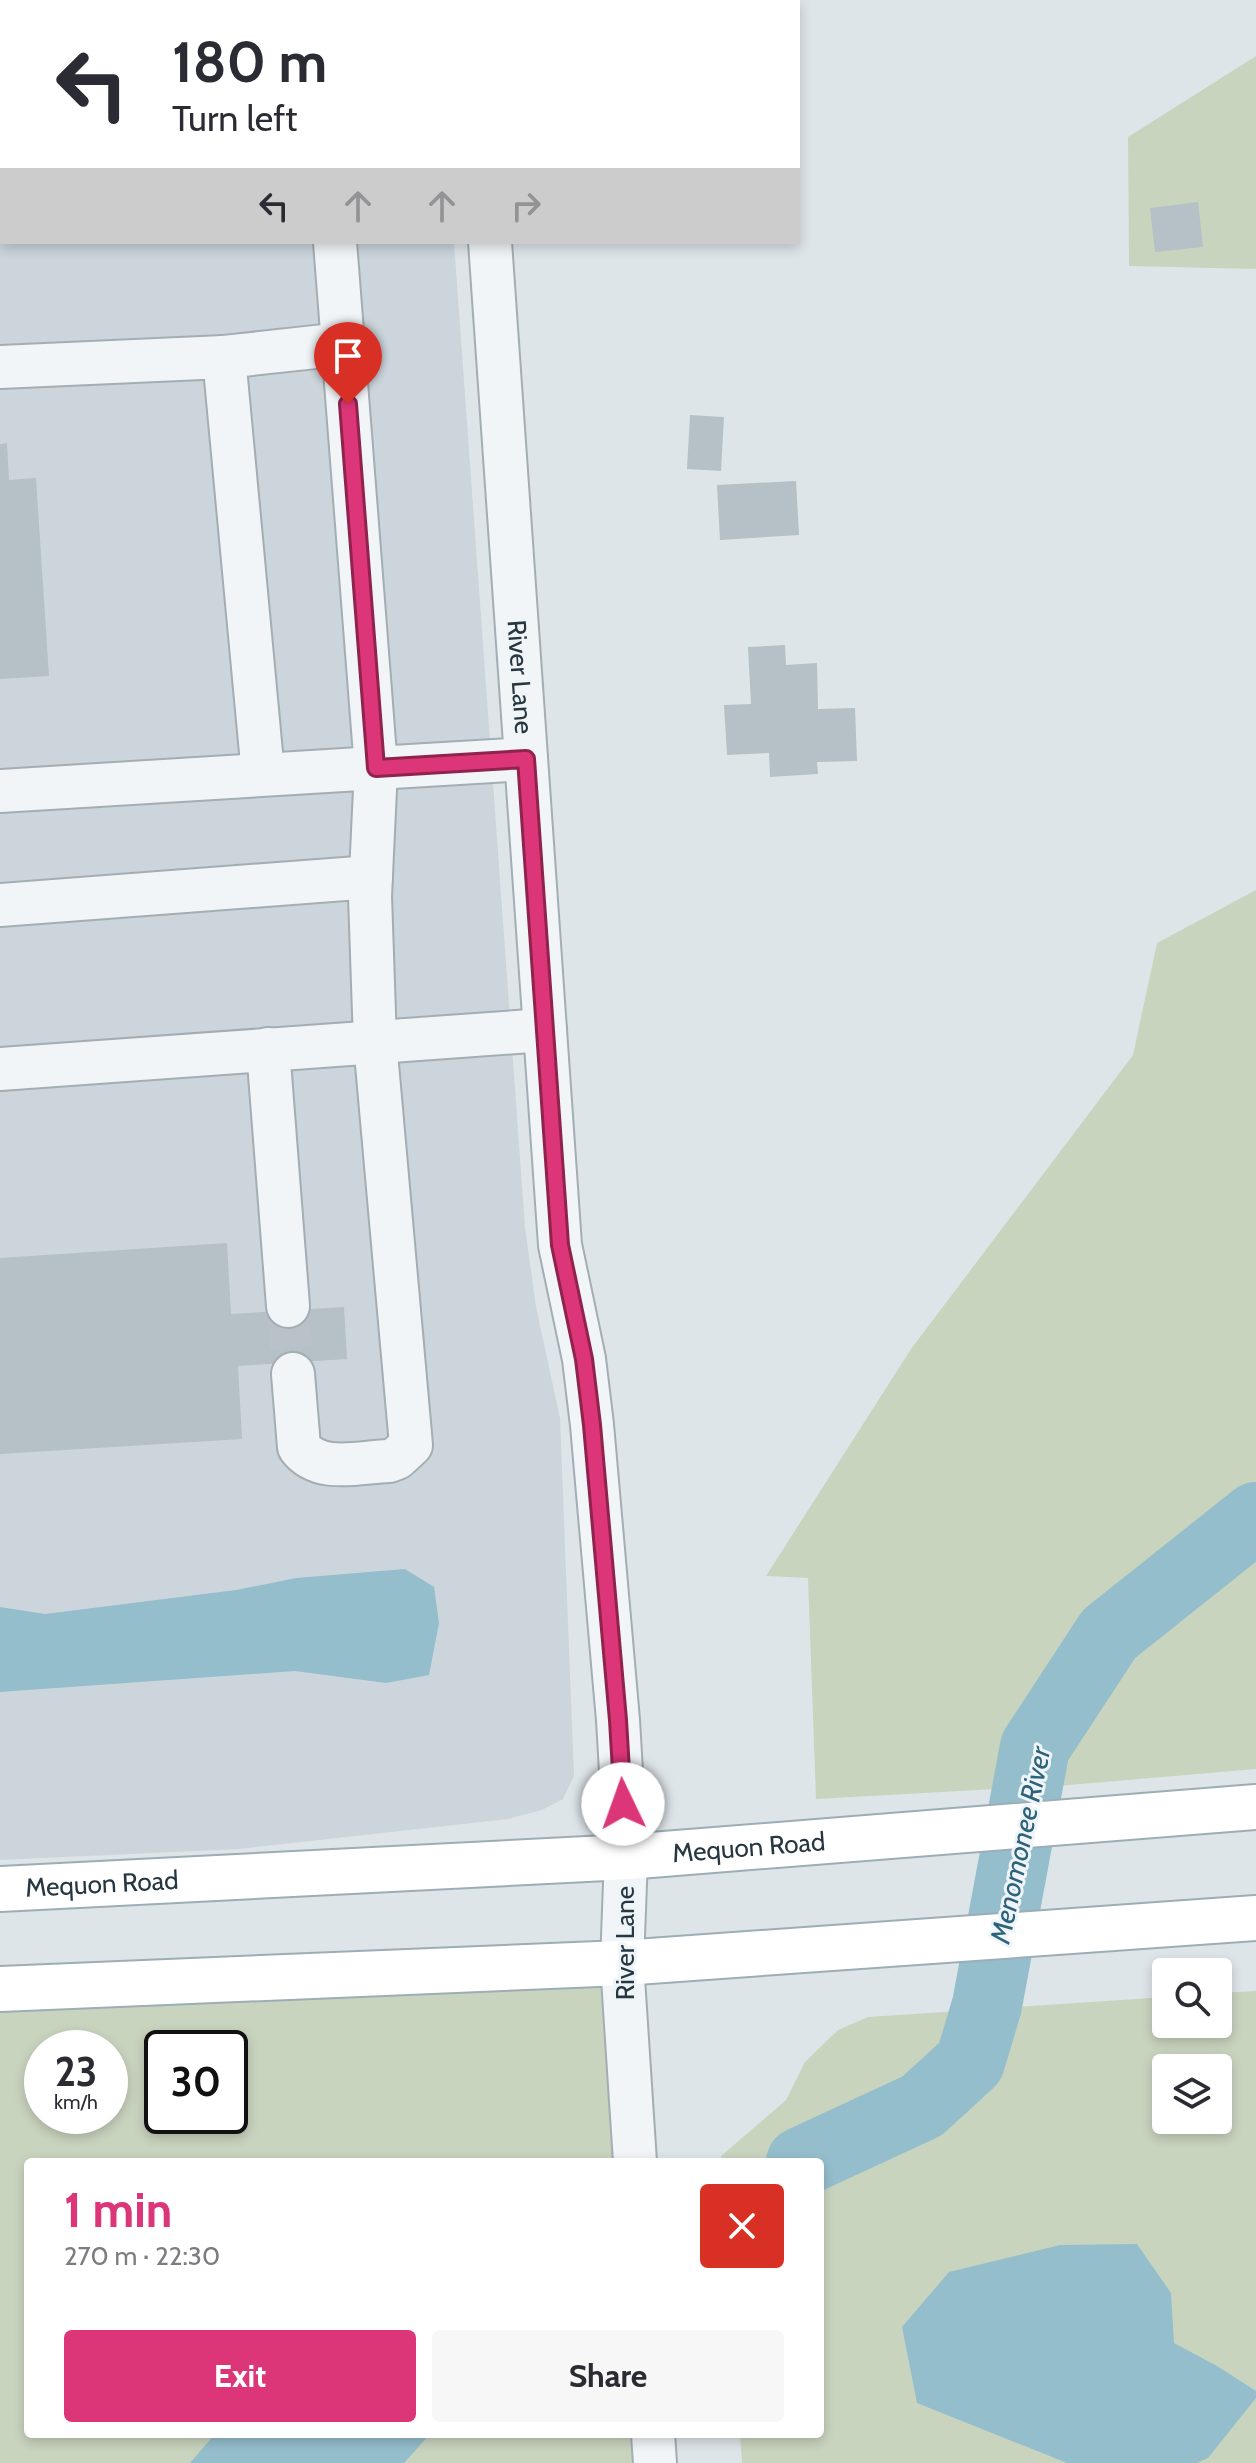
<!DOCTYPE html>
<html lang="en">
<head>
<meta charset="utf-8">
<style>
	:root { --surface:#fff; --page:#f7f7f7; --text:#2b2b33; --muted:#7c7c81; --accent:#dc3678 }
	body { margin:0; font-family:Cabin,sans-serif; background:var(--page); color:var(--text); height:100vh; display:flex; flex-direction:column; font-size:30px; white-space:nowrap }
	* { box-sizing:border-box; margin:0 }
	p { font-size:26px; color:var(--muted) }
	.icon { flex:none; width:44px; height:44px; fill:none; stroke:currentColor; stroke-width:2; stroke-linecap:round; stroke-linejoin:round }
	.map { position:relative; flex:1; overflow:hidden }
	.side { position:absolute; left:24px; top:2158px; width:800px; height:280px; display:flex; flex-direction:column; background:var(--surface); border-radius:8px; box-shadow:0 4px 12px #0003 }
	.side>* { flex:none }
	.banner { position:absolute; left:0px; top:0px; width:800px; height:244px; box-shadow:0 4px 12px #0003; background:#fff; color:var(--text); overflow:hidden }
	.fabs { position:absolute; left:1152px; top:1958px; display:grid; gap:16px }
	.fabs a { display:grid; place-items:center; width:80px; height:80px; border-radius:8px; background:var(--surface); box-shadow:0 4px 12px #0003; font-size:40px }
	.speed { position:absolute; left:24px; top:2030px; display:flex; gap:16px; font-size:40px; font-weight:700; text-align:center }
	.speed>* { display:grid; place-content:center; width:104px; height:104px; border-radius:50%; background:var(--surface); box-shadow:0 4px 12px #0003; line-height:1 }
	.speed small { font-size:20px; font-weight:400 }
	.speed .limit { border:4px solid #111; border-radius:12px; background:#fff; color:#111 }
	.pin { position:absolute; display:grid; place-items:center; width:68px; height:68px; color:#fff; margin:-82px -34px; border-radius:50% 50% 50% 0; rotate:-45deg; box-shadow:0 0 8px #0007 }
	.pin .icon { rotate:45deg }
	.me { position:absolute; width:88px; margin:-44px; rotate:357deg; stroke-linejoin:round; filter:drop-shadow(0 0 6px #0008) }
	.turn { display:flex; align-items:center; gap:28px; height:168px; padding:0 40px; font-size:36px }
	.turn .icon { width:104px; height:104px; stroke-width:2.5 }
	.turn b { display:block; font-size:56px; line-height:68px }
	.lanes { display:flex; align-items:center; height:76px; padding:0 40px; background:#0003; justify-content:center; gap:40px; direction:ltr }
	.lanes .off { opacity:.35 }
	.round { display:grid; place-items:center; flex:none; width:84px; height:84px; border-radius:8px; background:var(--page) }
	.summary { display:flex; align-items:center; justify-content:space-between; height:136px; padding:0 40px }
	h1 { font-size:48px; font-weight:700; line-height:60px; color:var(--accent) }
	.action { display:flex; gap:16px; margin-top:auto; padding:16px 40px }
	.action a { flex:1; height:92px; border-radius:8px; background:var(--accent); color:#fff; font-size:32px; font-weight:700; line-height:92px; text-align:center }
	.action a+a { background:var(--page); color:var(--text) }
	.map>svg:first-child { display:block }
</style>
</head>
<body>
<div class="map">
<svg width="1256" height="2463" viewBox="0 0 1256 2463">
	<rect width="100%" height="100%" fill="#dee5e9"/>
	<path fill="#ccd5dc" d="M0,0H442V2H2V242H454L525,1227L536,1307L560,1418L574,1776L563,1799L542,1810L508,1819L239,1849L0,1860Z"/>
	<g fill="#c9d4bf" fill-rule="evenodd">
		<path d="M1256,56V269L1129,266L1128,137Z"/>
		<path d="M1256,890V1769L1069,1785L816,1799L808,1578L766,1576L911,1349L1133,1055L1157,943Z"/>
		<path d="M622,1963L635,2162H28V2434H653L655,2463H0V1989ZM42,2048H110V2116H42ZM162,2048H230V2116H162Z"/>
		<path d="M1256,1991V2463H742L740,2434H820V2162H722L721,2156L786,2100L805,2062L838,2030L868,2017L1166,1997V2024H1218V1993ZM1166,2068H1218V2120H1166Z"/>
	</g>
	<g fill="#95becd">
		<path d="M405,1569L434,1587L439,1623L429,1675L386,1683L295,1671L0,1692V1607L45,1614L236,1590L296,1578Z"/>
		<path d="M1137,2244L1171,2293L1174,2343L1217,2366L1256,2391V2398L1208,2458L1197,2463H1067L917,2403L902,2327L949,2272L1060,2245Z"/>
		<path d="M215,2434H430L404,2463H190Z"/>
	</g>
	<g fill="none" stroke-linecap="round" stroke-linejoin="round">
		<path stroke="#95becd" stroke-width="70" d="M801,2162L922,2106L970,2062L987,2005L1035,1747L1109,1634L1256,1517"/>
	</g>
	<g fill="#b5c0c7">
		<path d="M1198,202L1203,247L1155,252L1150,208Z"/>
		<path d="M690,415L724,417L721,471L687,469Z"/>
		<path d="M7,443L9,480L36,478L49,676L0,679V444Z"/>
		<path d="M796,481L799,535L720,540L717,485Z"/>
		<path d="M785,645L786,665L817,663L818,709L855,708L857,761L817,762L818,774L770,777L769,753L727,755L724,705L751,704L748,647Z"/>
		<path d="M227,1243L231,1314L344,1307L347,1359L238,1366L242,1439L0,1454V1258Z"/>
	</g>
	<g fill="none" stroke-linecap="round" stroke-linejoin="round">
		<path stroke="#b9c2c8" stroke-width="42" stroke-dasharray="42 21" stroke-linecap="butt" d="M288,1306L293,1374"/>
		<g stroke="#a3adb4" stroke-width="46">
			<g id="minor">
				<path d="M0,142H2"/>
				<path d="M335,242L376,768L526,759"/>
				<path id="s1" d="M490,242L560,1245L584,1359L592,1425L618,1720L626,1857L622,1963L635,2162"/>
				<path d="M224,357L343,344"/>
				<path d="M0,367L224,357L263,774"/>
				<path d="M0,791L376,768L370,896L375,1042L411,1445L397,1458L389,1461C359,1462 319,1474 299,1447L293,1374"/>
				<path d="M0,905L371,877"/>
				<path d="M268,1049L288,1306"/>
				<path d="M0,1069L545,1030"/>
				<path d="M653,2434L655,2463"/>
			</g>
		</g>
		<g stroke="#9cadb6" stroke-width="48">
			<g id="major">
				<path id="s2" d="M0,1889L626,1857L1256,1807"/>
				<path d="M0,1989L622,1963L1256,1918"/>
			</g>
		</g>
		<use href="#minor" stroke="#f1f5f7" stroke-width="42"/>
		<use href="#major" stroke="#fff" stroke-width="44"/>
	</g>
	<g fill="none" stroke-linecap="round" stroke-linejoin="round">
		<g stroke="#8f234e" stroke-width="20">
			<path id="route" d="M348,404L376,768L526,759L560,1245L584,1359L592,1425L618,1720L623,1804"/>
		</g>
		<use href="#route" stroke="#dc3678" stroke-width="14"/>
	</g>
	<g text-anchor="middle" stroke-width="6" stroke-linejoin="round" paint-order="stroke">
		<g font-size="26" fill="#263742" stroke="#eef4f7">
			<text dy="9" stroke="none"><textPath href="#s1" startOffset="436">River Lane</textPath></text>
			<text dy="9" stroke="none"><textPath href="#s2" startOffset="750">Mequon Road</textPath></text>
			<text dy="9" stroke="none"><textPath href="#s2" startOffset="102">Mequon Road</textPath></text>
			<text transform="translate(625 1943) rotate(-90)" y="9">River Lane</text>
		</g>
		<g font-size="28" font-style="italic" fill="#2c627a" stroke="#eef4f7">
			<text transform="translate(1020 1845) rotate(-78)" y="10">Menomonee River</text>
		</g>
	</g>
</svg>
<div class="fabs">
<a><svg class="icon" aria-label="search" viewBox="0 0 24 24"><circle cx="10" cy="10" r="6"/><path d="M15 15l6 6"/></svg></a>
<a><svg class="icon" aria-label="layers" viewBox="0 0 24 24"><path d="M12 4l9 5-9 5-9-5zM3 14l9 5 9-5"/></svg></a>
</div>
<div class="speed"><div>23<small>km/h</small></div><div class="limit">30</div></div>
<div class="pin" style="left:348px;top:404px;background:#d93025"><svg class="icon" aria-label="arrive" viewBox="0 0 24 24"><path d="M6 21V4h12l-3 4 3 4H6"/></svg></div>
<svg class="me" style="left:623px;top:1804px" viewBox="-20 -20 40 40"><circle r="19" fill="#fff"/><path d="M0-13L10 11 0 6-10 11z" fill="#dc3678"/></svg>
<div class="banner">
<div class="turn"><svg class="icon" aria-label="left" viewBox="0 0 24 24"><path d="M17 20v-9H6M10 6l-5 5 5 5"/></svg><div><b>180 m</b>Turn left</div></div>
<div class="lanes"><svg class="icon" aria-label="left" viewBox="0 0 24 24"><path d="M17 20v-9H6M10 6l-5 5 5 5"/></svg><svg class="icon off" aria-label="ahead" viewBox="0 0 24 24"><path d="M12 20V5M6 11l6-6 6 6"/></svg><svg class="icon off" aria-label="ahead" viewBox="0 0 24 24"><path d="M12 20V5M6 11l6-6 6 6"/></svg><svg class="icon off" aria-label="right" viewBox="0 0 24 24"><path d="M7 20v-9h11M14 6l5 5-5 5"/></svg></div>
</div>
<section class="side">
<div class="summary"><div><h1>1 min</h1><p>270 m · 22:30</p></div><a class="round" style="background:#d93025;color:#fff"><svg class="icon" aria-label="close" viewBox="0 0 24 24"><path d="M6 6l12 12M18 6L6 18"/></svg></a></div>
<div class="action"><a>Exit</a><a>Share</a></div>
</section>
</div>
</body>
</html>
